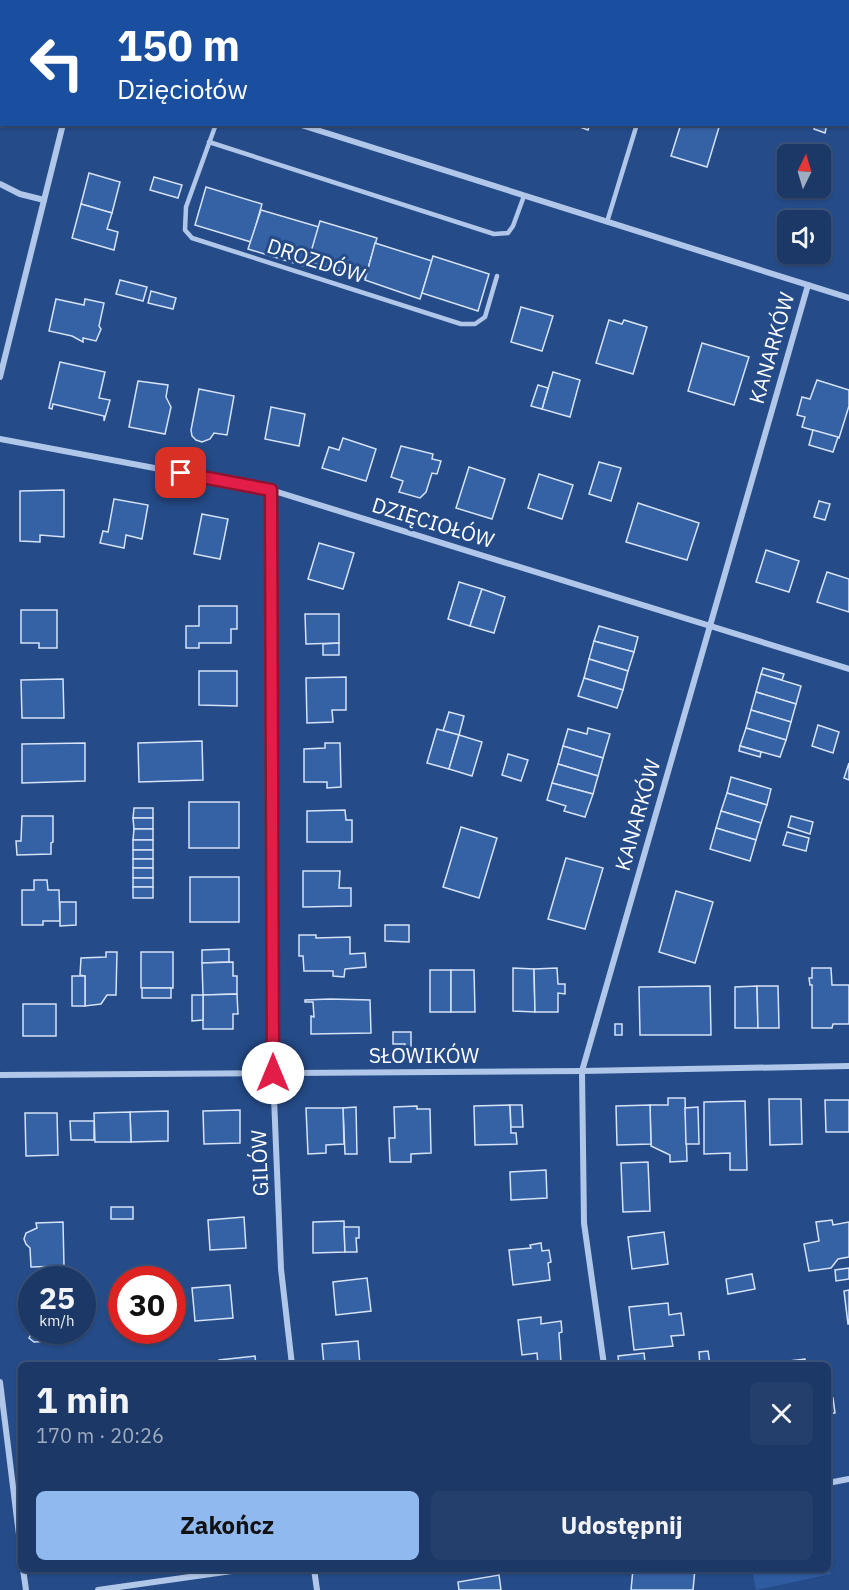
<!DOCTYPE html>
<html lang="pl">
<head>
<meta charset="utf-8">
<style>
	:root { --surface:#1c3866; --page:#253f6c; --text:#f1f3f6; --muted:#a0acbf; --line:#3a527a; --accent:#90b9f0 }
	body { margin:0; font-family:"IBM Plex Sans",sans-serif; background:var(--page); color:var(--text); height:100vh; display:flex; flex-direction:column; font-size:22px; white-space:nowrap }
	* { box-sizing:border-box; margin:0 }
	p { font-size:20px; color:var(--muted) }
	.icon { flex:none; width:33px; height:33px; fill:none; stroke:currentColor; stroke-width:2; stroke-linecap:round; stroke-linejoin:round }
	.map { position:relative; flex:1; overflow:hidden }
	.sheet { position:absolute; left:18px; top:1362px; width:813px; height:210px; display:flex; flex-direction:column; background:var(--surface); border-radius:9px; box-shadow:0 2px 4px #0004,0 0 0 2px var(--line) }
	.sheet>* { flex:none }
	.hud { position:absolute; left:0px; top:0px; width:849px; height:126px; box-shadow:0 2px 4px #0004,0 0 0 2px var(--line); background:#1a4fa0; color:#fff; overflow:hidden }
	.needle { width:39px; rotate:5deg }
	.fabs { position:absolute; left:777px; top:144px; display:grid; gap:12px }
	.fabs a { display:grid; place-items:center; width:54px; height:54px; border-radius:9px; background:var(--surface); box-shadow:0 2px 4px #0004,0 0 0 2px var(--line); font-size:30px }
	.speed { position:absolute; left:18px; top:1266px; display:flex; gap:12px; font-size:30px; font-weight:700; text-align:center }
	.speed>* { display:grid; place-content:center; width:78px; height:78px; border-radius:50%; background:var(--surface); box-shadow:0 2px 4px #0004,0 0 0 2px var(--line); line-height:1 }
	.speed small { font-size:15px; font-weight:400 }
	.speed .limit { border:9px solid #d22; background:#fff; color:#111 }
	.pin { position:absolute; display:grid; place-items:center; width:51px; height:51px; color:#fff; margin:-26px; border-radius:12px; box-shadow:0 3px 9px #0006 }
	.me { position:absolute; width:66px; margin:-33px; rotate:0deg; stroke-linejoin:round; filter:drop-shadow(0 0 4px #0008) }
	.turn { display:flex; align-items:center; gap:21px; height:126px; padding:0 18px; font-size:27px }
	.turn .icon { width:78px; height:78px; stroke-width:2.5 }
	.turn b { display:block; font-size:42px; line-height:51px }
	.round { display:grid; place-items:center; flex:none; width:63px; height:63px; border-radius:9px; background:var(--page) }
	.summary { display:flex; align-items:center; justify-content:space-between; height:102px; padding:0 18px }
	h1 { font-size:36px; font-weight:800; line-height:45px }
	.button { display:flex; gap:12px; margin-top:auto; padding:12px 18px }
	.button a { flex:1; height:69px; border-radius:9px; background:var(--accent); color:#111; font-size:24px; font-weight:800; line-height:69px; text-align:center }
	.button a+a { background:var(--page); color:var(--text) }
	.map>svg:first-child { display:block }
</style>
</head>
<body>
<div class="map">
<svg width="849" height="1590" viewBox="0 0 849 1590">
	<rect width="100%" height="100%" fill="#254b88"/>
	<path fill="#2f5ca0" d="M828,1561L831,1574L756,1590L752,1569H828Z"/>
	<g fill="#3561a5" stroke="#d5e2f7" stroke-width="1.5">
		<path d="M239,0H277L239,2Z"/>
		<path d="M374,0H412L374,2Z"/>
		<path d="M576,0H615L576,2Z"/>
		<path d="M572,124H590L588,130Z"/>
		<path d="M681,124H720L707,167L671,156Z"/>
		<path d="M816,124H827L825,133L814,129Z"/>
		<path d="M89,173L120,182L112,213L81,204Z"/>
		<path d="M154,177L182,185L178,198L150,190Z"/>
		<path d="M206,187L262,204L251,242L195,225Z"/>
		<path d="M81,204L112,213L107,229L118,232L114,250L72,238Z"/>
		<path d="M261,210L319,227L307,267L248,249Z"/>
		<path d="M320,221L377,238L365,278L308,262Z"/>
		<path d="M375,243L432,261L420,299L365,280Z"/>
		<path d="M433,256L489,274L478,311L422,293Z"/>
		<path d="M120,280L147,287L143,301L116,294Z"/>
		<path d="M151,291L176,298L173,309L148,303Z"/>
		<path d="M56,299L84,305L85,299L104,303L99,326L101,329L96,341L83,338V342L72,336L49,331Z"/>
		<path d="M521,307L553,316L542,351L511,342Z"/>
		<path d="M609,320L622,324L624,320L647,327L633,374L596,363Z"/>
		<path d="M702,343L749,357L734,405L688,391Z"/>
		<path d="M60,362L105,372L99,398L110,400L104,421V416L53,404L52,409L49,408Z"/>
		<path d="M553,372L580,380L570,417L542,409Z"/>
		<path d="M817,380L849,390V406L839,438L802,427L805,417L797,415L802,397L810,399Z"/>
		<path d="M138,381L168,385L166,397L171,407L165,434L129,427Z"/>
		<path d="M538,385L548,388L542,409L531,406Z"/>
		<path d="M199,389L234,396L227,435L214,433L210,439L202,442L196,440L192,436L191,430Z"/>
		<path d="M271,407L305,414L299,446L265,439Z"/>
		<path d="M813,430L838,437L833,452L809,445Z"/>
		<path d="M343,438L376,449L366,481L322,468L329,447L339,450Z"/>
		<path d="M401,446L433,454L432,459L441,461L437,474L432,473L426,492L420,498L399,492L403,481L391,477Z"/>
		<path d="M599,462L621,468L611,501L589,494Z"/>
		<path d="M469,467L505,479L492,519L456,508Z"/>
		<path d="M539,474L573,485L562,519L528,508Z"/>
		<path d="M64,490V537L40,535V542L20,541V491Z"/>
		<path d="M114,499L148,505L142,539L126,535L124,548L100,543L103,531L108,532Z"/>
		<path d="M819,501L830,504L825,520L814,517Z"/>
		<path d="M638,503L699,523L687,560L626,542Z"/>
		<path d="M202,514L228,519L220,559L194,554Z"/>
		<path d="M319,543L354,553L343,589L308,579Z"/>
		<path d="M766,550L799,561L789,592L756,582Z"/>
		<path d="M827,572L849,579V612L817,602Z"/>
		<path d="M459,582L482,589L470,626L448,619Z"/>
		<path d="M482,589L505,597L494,633L470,626Z"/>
		<path d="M199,606H237V629H231V643H199V648H186V626H199Z"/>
		<path d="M21,610H57V648H39V643H21Z"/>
		<path d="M305,614H339V643L306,644Z"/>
		<path d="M599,626L638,637L634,652L594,641Z"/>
		<path d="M594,641L634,652L628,671L589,659Z"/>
		<path d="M339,643V655H323V644Z"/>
		<path d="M589,659L628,671L623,690L584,678Z"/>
		<path d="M763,668L784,674L782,680L761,674Z"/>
		<path d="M199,671H237V706L199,705Z"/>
		<path d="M761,674L801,686L796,704L756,692Z"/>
		<path d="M346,677V710H332L333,722L307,723L306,678Z"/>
		<path d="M584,678L623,690L617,708L578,696Z"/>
		<path d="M63,679L64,718H22L21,680Z"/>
		<path d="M756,692L796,704L791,722L751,710Z"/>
		<path d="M751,710L791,722L786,740L746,728Z"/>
		<path d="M449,712L464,716L459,735L443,731Z"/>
		<path d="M818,725L839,732L833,753L812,746Z"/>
		<path d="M588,728L610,734L603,758L563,746L568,729L587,734Z"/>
		<path d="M746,728L786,740L780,757L740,746Z"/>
		<path d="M437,729L459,735L449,769L427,763Z"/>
		<path d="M459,735L482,742L472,776L449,769Z"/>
		<path d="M202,741L203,780L139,782L138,743Z"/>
		<path d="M85,743V781L22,783V744Z"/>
		<path d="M325,743H340L341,787L327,788V782H304V749L325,748Z"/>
		<path d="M563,746L603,758L598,776L558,764Z"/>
		<path d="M740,746L761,752L760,757L739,751Z"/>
		<path d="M508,754L528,760L521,781L502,775Z"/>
		<path d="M849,763V780L844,778Z"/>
		<path d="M558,764L598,776L593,794L552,783Z"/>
		<path d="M731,777L771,789L767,805L727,793Z"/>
		<path d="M552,783L593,794L585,817L564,811L566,806L547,800Z"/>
		<path d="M727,793L767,805L761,823L721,811Z"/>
		<rect x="189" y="802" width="50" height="46"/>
		<path d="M134,808H153V818H133Z"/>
		<path d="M345,810L346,820H352V842H307V811Z"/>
		<path d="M721,811L761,823L756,840L716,828Z"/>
		<path d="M22,816H53V842L51,843V854L17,855L16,841H21Z"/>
		<path d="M791,816L813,822L810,834L788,827Z"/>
		<path d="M133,818H153V829H134Z"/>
		<path d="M461,827L497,838L479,898L443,887Z"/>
		<path d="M716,828L756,840L750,861L710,849Z"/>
		<path d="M134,829H153V840H133Z"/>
		<path d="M787,832L809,838L806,851L783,845Z"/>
		<rect x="133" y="840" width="20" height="10"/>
		<rect x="133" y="850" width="20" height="9"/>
		<path d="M566,858L603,868L585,929L548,919Z"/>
		<rect x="133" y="859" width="20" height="9"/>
		<rect x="133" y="868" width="20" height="10"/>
		<path d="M303,871H340L339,888H351V906L303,907Z"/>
		<rect x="190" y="877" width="49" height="45"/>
		<rect x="133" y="878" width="20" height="9"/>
		<path d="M34,880H47L48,890H59L60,921H43V925H22V890H34Z"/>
		<rect x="133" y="887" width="20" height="11"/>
		<path d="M676,891L713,902L695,963L659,952Z"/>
		<path d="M60,902H76V925L60,926Z"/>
		<path d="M385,925H409V942L385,941Z"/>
		<path d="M299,935H316V938L350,937V954L365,953L366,967L345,969L344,977L333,976V971H304L303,956H299Z"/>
		<path d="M229,949V962L202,963V950Z"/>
		<path d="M106,952H117L116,995H107L101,1004L85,1006V976L80,975L81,958L106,957Z"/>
		<rect x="141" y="952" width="32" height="36"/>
		<path d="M233,962V976H237V994L203,995L202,963Z"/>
		<path d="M513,968L534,969L535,1012L513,1011Z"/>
		<path d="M557,968L558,984H565V994L558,993V1012H535L534,969Z"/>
		<path d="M812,968H831L832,985H849V1024H833L832,1028H812V985H810L809,978H812Z"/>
		<rect x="430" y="970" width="21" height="42"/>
		<path d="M451,970H474L475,1012H451Z"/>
		<rect x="72" y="976" width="13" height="30"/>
		<path d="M710,986L711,1035H640L639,987Z"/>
		<path d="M757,986L758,1028H735V987Z"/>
		<path d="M757,986H778L779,1028H758Z"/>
		<rect x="142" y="988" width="29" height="10"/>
		<path d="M237,994L238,1014H233V1029H203V995Z"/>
		<path d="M192,995H203V1020L192,1021Z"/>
		<path d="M330,999L370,1000L371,1033L311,1034V1016L314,1017L313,1002H305V1000Z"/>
		<rect x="23" y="1004" width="33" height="32"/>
		<rect x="615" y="1024" width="7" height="11"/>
		<path d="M393,1032H411V1051H405V1044H393Z"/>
		<path d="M668,1098H685L687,1161L670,1162V1155L651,1146L650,1105H668Z"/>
		<path d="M769,1099H801L802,1144L770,1145Z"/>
		<path d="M825,1100H849V1132H826Z"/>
		<path d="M745,1101L747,1170H730V1153L704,1154V1102Z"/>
		<path d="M510,1105L511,1133H516L517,1144L475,1145L474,1106Z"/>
		<path d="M510,1105H522L523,1127H511Z"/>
		<path d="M650,1105L651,1144L617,1145L616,1106Z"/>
		<path d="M417,1106V1109H430L431,1153L411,1154V1162H390L389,1138H395L394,1107Z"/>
		<path d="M356,1107L357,1154H345L343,1108Z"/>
		<path d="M698,1107L699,1144H686L685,1108Z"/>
		<path d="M306,1108H343L344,1144L326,1145V1153L308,1154Z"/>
		<path d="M240,1110V1143L204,1144L203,1111Z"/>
		<path d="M168,1111V1141L131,1142L130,1112Z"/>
		<path d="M130,1112L131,1142H95L94,1113Z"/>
		<path d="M25,1113H57L58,1155L26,1156Z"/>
		<path d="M70,1121H94V1140H71Z"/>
		<path d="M648,1162L650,1211L623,1212L621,1163Z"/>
		<path d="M546,1170L547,1198L511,1200L510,1172Z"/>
		<rect x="111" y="1207" width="22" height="12"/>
		<path d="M244,1217L246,1248L210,1250L208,1220Z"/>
		<path d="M832,1220L833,1225L849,1222V1257L838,1259L831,1268L809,1271L804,1244L819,1241L816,1222Z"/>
		<path d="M344,1221L345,1252L313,1253V1222Z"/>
		<path d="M63,1222L64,1266L31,1267L30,1248L26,1244L24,1239L26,1233L37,1228L36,1223Z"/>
		<path d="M344,1227H359V1238H356L357,1252H345Z"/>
		<path d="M664,1232L668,1264L632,1269L628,1237Z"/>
		<path d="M541,1243L542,1251L549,1250L551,1262L548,1263L550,1280L513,1285L509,1250L531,1248L530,1245Z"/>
		<path d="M849,1268V1279L836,1281L835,1270Z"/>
		<path d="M752,1274L755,1289L728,1294L726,1279Z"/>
		<path d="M367,1278L371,1311L336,1315L333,1282Z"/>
		<path d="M230,1285L233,1318L195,1321L192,1288Z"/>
		<path d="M849,1290V1324H848L844,1291Z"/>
		<path d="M668,1303L669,1315L681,1313L684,1335L671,1336L673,1346L634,1350L629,1307Z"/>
		<path d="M541,1317V1324L561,1321L562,1332L559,1333L561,1362L538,1365L537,1353L522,1355L518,1320Z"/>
		<path d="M33,1330H70V1331L52,1332L53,1341L34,1342L29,1338Z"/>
		<path d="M358,1341L360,1365H324L322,1344Z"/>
		<path d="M708,1351L710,1365H700L699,1352Z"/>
		<path d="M644,1353L645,1362L619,1365L618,1356Z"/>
		<path d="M255,1356L256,1365H219V1360Z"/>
		<path d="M805,1359L806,1365H782L781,1362Z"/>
		<path d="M828,1398H833L835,1413L829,1414L832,1438L828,1446Z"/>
		<path d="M633,1569H695L693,1590H631Z"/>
		<path d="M499,1575L501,1590H459L458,1582Z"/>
	</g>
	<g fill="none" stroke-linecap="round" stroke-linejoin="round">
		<g stroke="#b1c7e9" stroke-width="4.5">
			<path d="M321,2V0"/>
			<path d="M216,124L186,207L185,230L192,238L461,324H475L485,317L497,276"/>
			<path d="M209,142L494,234L508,233L513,226L524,196"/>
			<path d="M607,222L637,124"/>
		</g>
		<g stroke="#b1c7e9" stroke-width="6">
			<path d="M41,0L43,2"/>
			<path d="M298,124L849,298"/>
			<path d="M0,184L20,194L44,200"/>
			<path d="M0,377L63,124"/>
			<path d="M0,439L271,490L849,669"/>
			<path d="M271,490L273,1073L281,1269L292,1365"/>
			<path d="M0,1075L582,1071L849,1066"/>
			<path d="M604,1365L584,1223L582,1071L808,285"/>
			<path d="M0,1382L21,1551"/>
			<path d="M828,1483L849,1479"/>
			<path d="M23,1569L26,1590"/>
			<path d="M314,1569L317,1590"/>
			<path d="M98,1590L246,1569"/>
		</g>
	</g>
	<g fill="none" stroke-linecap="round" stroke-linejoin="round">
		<g stroke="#92132f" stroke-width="15">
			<path id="route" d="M181,473L271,490L273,1073"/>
		</g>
		<use href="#route" stroke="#e11d48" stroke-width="10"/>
	</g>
	<g text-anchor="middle" stroke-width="6" stroke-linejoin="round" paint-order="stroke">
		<g font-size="21" fill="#fff" stroke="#254b88">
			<text transform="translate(316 261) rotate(18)" y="7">DROZDÓW</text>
			<text transform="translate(772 348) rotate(-74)" y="7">KANARKÓW</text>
			<text transform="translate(433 523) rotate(17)" y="7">DZIĘCIOŁÓW</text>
			<text transform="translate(638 815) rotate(-74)" y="7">KANARKÓW</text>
			<text x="424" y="1063">SŁOWIKÓW</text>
			<text transform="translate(260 1163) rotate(-92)" y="7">GILÓW</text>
		</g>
	</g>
</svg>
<div class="fabs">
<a><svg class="needle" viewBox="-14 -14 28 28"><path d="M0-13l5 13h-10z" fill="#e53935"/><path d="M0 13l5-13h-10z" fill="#a0acbf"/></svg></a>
<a><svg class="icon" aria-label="sound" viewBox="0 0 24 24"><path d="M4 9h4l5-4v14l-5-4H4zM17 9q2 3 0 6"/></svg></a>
</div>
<div class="speed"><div>25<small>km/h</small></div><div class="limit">30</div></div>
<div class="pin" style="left:181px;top:473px;background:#d93025"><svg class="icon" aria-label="arrive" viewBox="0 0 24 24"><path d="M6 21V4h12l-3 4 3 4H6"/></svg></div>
<svg class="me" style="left:273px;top:1073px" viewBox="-20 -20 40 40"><circle r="19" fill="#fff"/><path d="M0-13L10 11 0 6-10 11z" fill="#e11d48"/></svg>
<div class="hud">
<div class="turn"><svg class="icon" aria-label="left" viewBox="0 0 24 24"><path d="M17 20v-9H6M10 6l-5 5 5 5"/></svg><div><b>150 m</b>Dzięciołów</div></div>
</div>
<section class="sheet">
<div class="summary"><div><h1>1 min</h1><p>170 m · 20:26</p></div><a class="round"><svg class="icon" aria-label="close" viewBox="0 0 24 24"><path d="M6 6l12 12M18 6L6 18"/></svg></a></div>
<div class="button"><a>Zakończ</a><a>Udostępnij</a></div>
</section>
</div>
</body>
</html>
